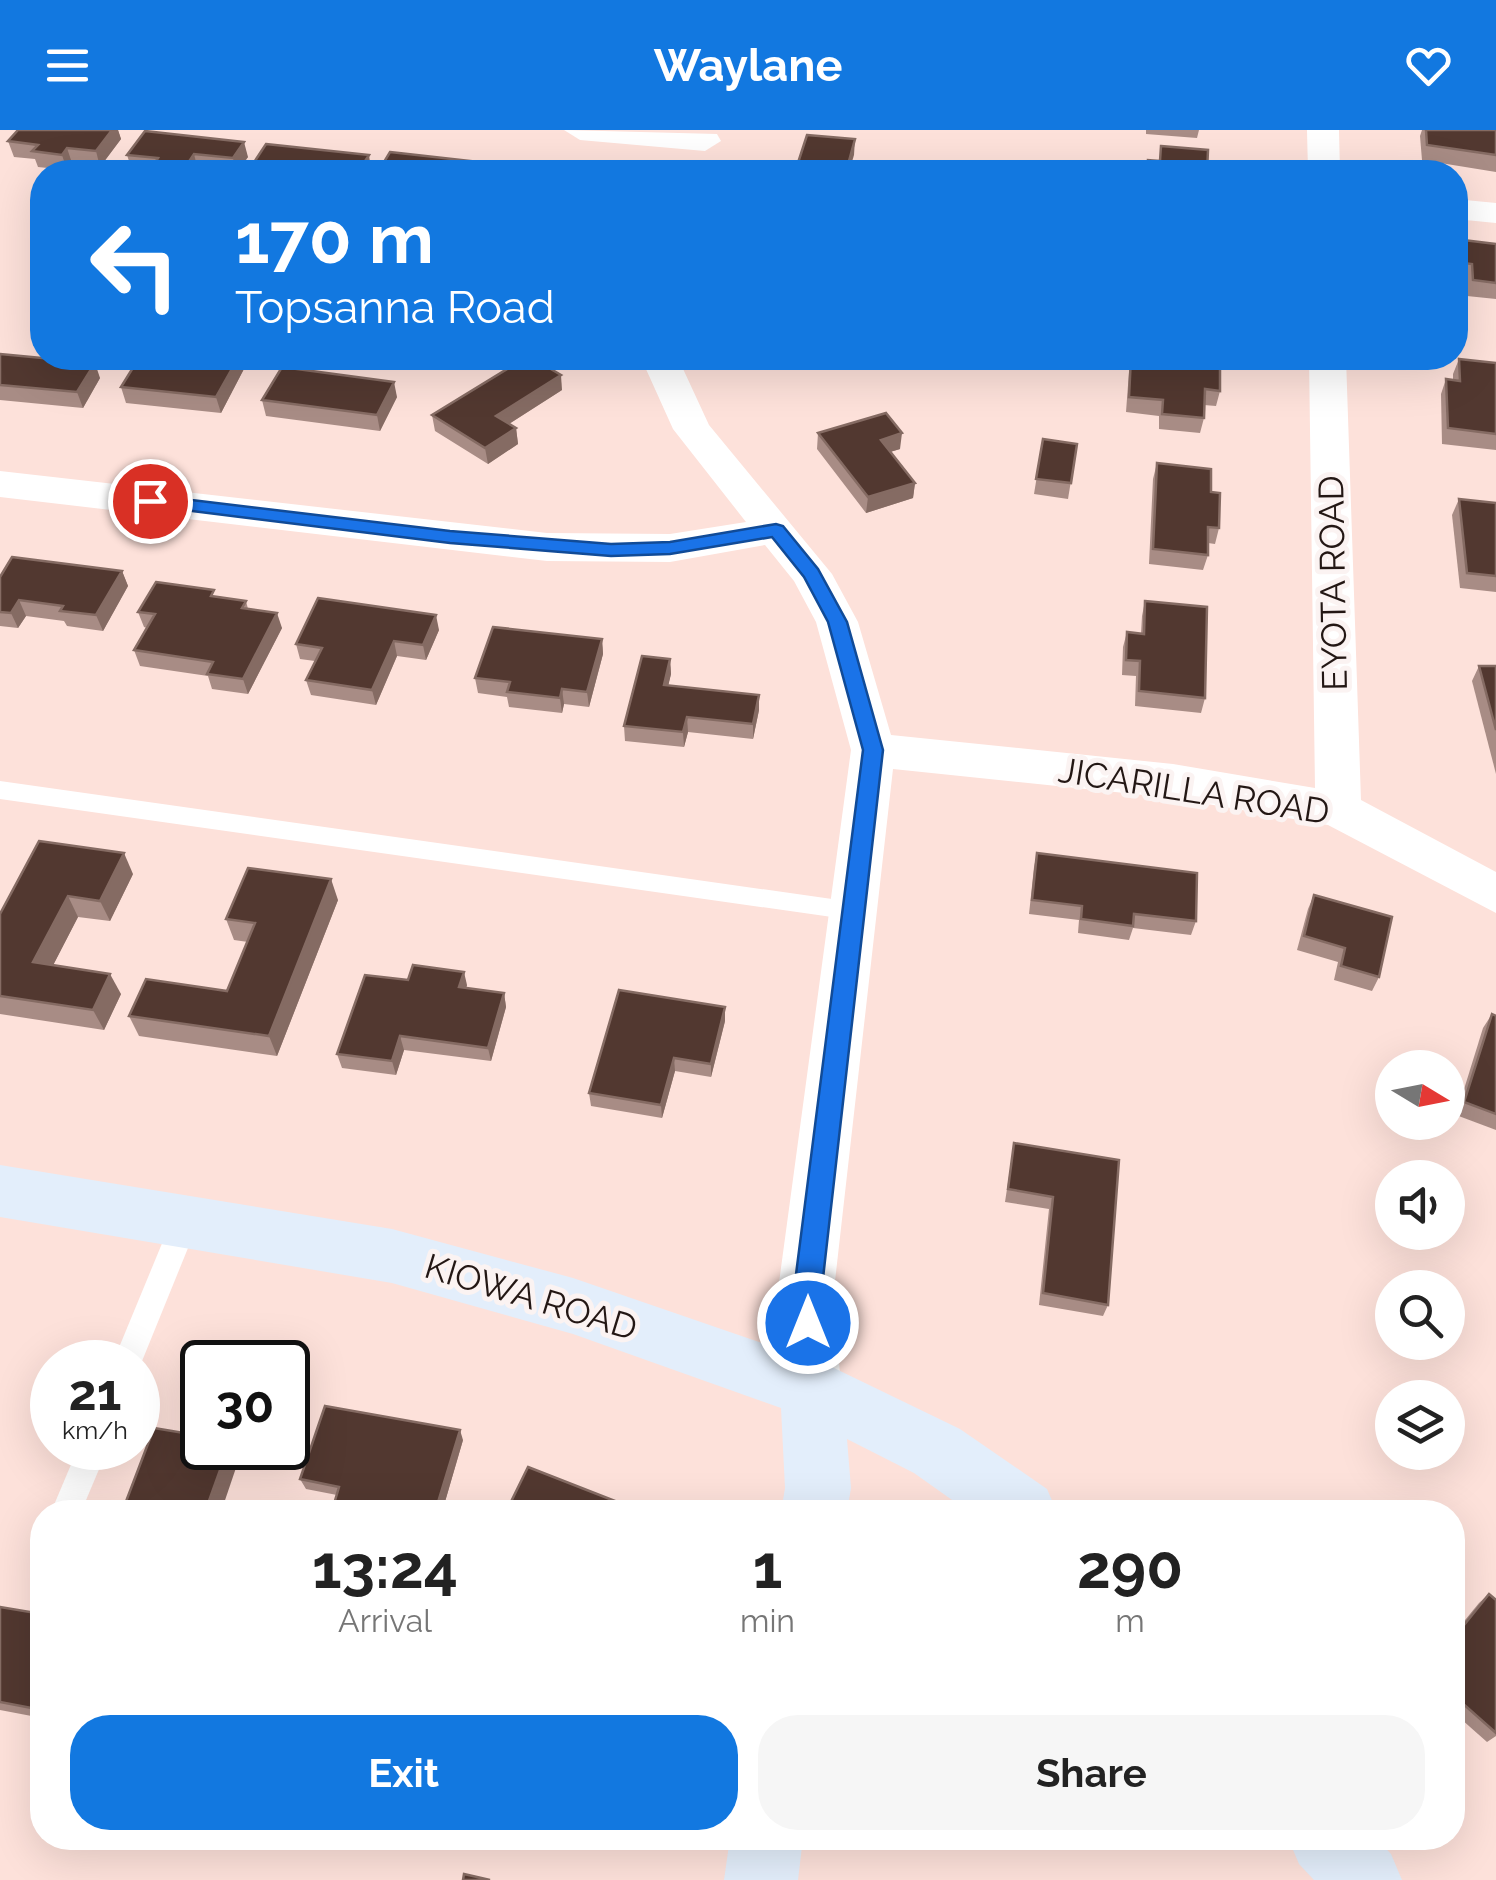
<!DOCTYPE html>
<html lang="en">
<head>
<meta charset="utf-8">
<style>
	:root { --surface:#fff; --page:#f6f6f6; --text:#222; --muted:#767676; --accent:#1278e0 }
	body { margin:0; font-family:Raleway,sans-serif; background:var(--page); color:var(--text); height:100vh; display:flex; flex-direction:column; font-size:38px; white-space:nowrap }
	* { box-sizing:border-box; margin:0 }
	p { font-size:32px; color:var(--muted) }
	.icon { flex:none; width:55px; height:55px; fill:none; stroke:currentColor; stroke-width:2; stroke-linecap:round; stroke-linejoin:round }
	.map { position:relative; flex:1; overflow:hidden }
	.panel { position:absolute; left:30px; top:1370px; width:1435px; height:350px; display:flex; flex-direction:column; background:var(--surface); border-radius:40px; box-shadow:0 10px 40px #0002 }
	.panel>* { flex:none }
	.top-card { position:absolute; left:30px; top:30px; width:1438px; height:210px; border-radius:40px; box-shadow:0 10px 40px #0002; background:#1278e0; color:#fff; overflow:hidden }
	.needle { width:65px; rotate:100deg }
	.controls { position:absolute; left:1375px; top:920px; display:grid; gap:20px }
	.controls a { display:grid; place-items:center; width:90px; height:90px; border-radius:50%; background:var(--surface); box-shadow:0 10px 40px #0002; font-size:50px }
	.speed { position:absolute; left:30px; top:1210px; display:flex; gap:20px; font-size:50px; font-weight:700; text-align:center }
	.speed>* { display:grid; place-content:center; width:130px; height:130px; border-radius:50%; background:var(--surface); box-shadow:0 10px 40px #0002; line-height:1 }
	.speed small { font-size:25px; font-weight:400 }
	.speed .limit { border:5px solid #111; border-radius:15px; background:#fff; color:#111 }
	.pin { position:absolute; display:grid; place-items:center; width:85px; height:85px; color:#fff; margin:-42px; border:5px solid #fff; border-radius:50%; box-shadow:0 2px 10px #0007 }
	.me { position:absolute; width:110px; margin:-55px; rotate:0deg; stroke-linejoin:round; filter:drop-shadow(0 0 8px #0008) }
	.turn { display:flex; align-items:center; gap:35px; height:210px; padding:0 40px; font-size:45px }
	.turn .icon { width:130px; height:130px; stroke-width:2.5 }
	.turn b { display:block; font-size:70px; line-height:85px }
	.eta { display:flex; justify-content:space-evenly; align-items:center; height:170px; text-align:center }
	.eta b { font-size:60px; font-weight:700; line-height:70px }
	.button { display:flex; gap:20px; margin-top:auto; padding:20px 40px }
	.button a { flex:1; height:115px; border-radius:40px; background:var(--accent); color:#fff; font-size:40px; font-weight:700; line-height:115px; text-align:center }
	.button a+a { background:var(--page); color:var(--text) }
	header { display:flex; justify-content:space-between; align-items:center; height:130px; padding:0 40px; background:var(--accent); color:#fff; font-size:45px; font-weight:700 }
	.map>svg:first-child { display:block }
</style>
</head>
<body>
<header><svg class="icon" aria-label="menu" viewBox="0 0 24 24"><path d="M4 6h16M4 12h16M4 18h16"/></svg>Waylane<svg class="icon" aria-label="heart" viewBox="0 0 24 24"><path d="M12 20l-8-8c-3-5 5-10 8-4 3-6 11-1 8 4z"/></svg></header>
<div class="map">
<svg width="1496" height="1750" viewBox="0 0 1496 1750">
	<rect width="100%" height="100%" fill="#fde1da"/>
	<g fill="none" stroke-linecap="round" stroke-linejoin="round">
		<g fill="#fff" fill-rule="evenodd">
			<path d="M0,651L853,772L865,781L853,790L0,669Z"/>
			<path d="M185,1079L195,1082L199,1091L138,1241V1232H113L175,1082Z"/>
			<path d="M78,1318H108L81,1382H51Z"/>
		</g>
		<g fill="#fff" fill-rule="evenodd">
			<path d="M564,0L717,4L721,11L705,21L580,10Z"/>
			<path d="M1307,0H1339L1340,42H1308Z"/>
			<path d="M1455,69L1496,73V93L1455,89Z"/>
			<path d="M641,228H678L709,295L832,444L858,492L891,605L1173,634L1315,658L1309,228H1346L1361,670L1496,742V783L1328,695L1173,668L893,639L834,1160L841,1259L832,1278L812,1286L792,1278L783,1259L778,1160L851,620L816,492L794,451L765,415L670,432L547,431L0,367V341L547,403L670,404L746,392L673,299Z"/>
		</g>
		<g fill="#e3eefb" fill-rule="evenodd">
			<path d="M0,1035L392,1099L573,1148L834,1238L960,1299L1047,1359L1057,1382H969L914,1343L847,1309L851,1358L847,1382H781L785,1358L781,1278L573,1204L392,1153L0,1087Z"/>
			<path d="M730,1708H803L798,1750H724Z"/>
			<path d="M1288,1708H1376L1391,1724L1402,1750H1314L1299,1734Z"/>
		</g>
	</g>
	<g fill="#a88c85">
		<path d="M18,0H118L121,9L100,37L72,33L67,40L38,37L35,29L14,27L8,11Z"/>
		<path d="M1146,0H1199L1197,8L1146,4Z"/>
		<path d="M1422,0H1496V42L1422,30L1420,6Z"/>
		<path d="M145,1L248,27L238,42L198,40L197,42H151L132,40L127,25Z"/>
		<path d="M1455,109L1496,114V169L1467,166L1466,149L1455,148Z"/>
		<path d="M0,224L100,248L83,278L0,270Z"/>
		<path d="M1130,228H1220V261L1216,276L1204,275V288L1200,303L1159,299V286L1126,282Z"/>
		<path d="M1459,229L1496,233V320L1442,314L1441,264L1446,249L1453,250V244Z"/>
		<path d="M246,235L221,283L126,273L121,257Z"/>
		<path d="M562,260L509,294L516,298L518,314L488,334L435,301L432,285Z"/>
		<path d="M397,267L380,301L266,286L262,270Z"/>
		<path d="M818,303L900,319L890,322L915,353L913,368L866,383L817,319Z"/>
		<path d="M1043,309L1077,314L1068,369L1034,364Z"/>
		<path d="M1157,333L1211,362L1219,398L1215,414L1208,413V425L1203,440L1149,434L1153,349Z"/>
		<path d="M1459,369L1496,373V462L1460,458L1452,385Z"/>
		<path d="M122,441L128,456L103,501L67,496L64,491L26,486L18,498L0,496V447Z"/>
		<path d="M216,466L246,471L248,479L282,498L248,564L212,559L208,546L140,536L134,520L147,498L144,497L138,482Z"/>
		<path d="M1145,471L1205,568L1201,583L1135,576L1136,546L1122,545L1123,517L1127,502L1141,504L1142,486Z"/>
		<path d="M439,500L426,530L397,526L376,575L311,565L306,550L315,531L300,529L296,514Z"/>
		<path d="M602,509L603,524L589,577L564,574L562,583L509,577L507,567L478,563L475,548Z"/>
		<path d="M670,529L671,544L668,555L759,580L753,609L688,602L684,617L625,611L624,596Z"/>
		<path d="M1479,536H1496V644L1472,551Z"/>
		<path d="M1037,723L1196,791L1191,805L1133,798L1129,810L1078,803L1079,790L1029,784L1034,737Z"/>
		<path d="M133,744L110,791L78,787L53,835L121,864L104,900L0,884V784Z"/>
		<path d="M1314,765L1379,847L1372,861L1334,850L1338,832L1297,820L1308,779Z"/>
		<path d="M338,770L277,926L139,906L129,886L227,861L248,812L234,810L226,789Z"/>
		<path d="M408,850L467,855L466,858L504,863L506,877L491,931L404,920L396,945L342,938L337,924Z"/>
		<path d="M1492,884L1496,886V1000L1456,985L1483,898Z"/>
		<path d="M725,891L711,947L675,941L662,988L591,976L589,963Z"/>
		<path d="M1014,1013L1119,1030L1108,1175L1103,1186L1039,1175L1049,1079L1005,1072Z"/>
		<path d="M463,1310L442,1382H338L334,1374L337,1365L306,1359L300,1349Z"/>
		<path d="M1489,1464L1496,1470V1606L1487,1612L1452,1581V1506L1479,1473Z"/>
		<path d="M0,1477L42,1484V1588L0,1580Z"/>
	</g>
	<g fill="#856b63">
		<path d="M112,0H118L121,9L100,37L96,21Z"/>
		<path d="M855,9L854,25L849,42H846Z"/>
		<path d="M244,12L248,27L236,42L233,28Z"/>
		<path d="M67,18L72,33L67,40L62,25Z"/>
		<path d="M194,24L198,40L197,42H185L184,39Z"/>
		<path d="M369,25L371,40L370,42H358Z"/>
		<path d="M238,228H244L246,235L221,283L216,267Z"/>
		<path d="M95,233L100,248L83,278L77,262Z"/>
		<path d="M561,245L562,260L498,301L496,286Z"/>
		<path d="M394,252L397,267L380,301L377,285Z"/>
		<path d="M516,298L518,314L488,334L485,318Z"/>
		<path d="M902,303L900,319L880,325L881,310Z"/>
		<path d="M915,353L913,368L866,383L868,367Z"/>
		<path d="M122,441L128,456L103,501L96,485Z"/>
		<path d="M19,470L26,486L18,498L11,483Z"/>
		<path d="M277,483L282,498L248,564L243,549Z"/>
		<path d="M436,485L439,500L426,530L423,515Z"/>
		<path d="M602,509L603,524L589,577L587,562Z"/>
		<path d="M394,511L397,526L376,575L372,560Z"/>
		<path d="M670,529L671,544L665,570L664,555Z"/>
		<path d="M562,559L564,574L562,583L560,568Z"/>
		<path d="M759,565V580L753,609V594Z"/>
		<path d="M687,587L688,602L684,617L683,602Z"/>
		<path d="M124,723L133,744L110,791L100,771Z"/>
		<path d="M331,749L338,770L277,926L269,906Z"/>
		<path d="M68,766L78,787L44,853L33,832Z"/>
		<path d="M464,842L467,855L462,871L459,857Z"/>
		<path d="M110,844L121,864L104,900L93,880Z"/>
		<path d="M504,863L506,877L491,931L488,918Z"/>
		<path d="M725,877V891L711,947V934Z"/>
		<path d="M400,906L404,920L396,945L392,931Z"/>
		<path d="M674,928L675,941L662,988L661,975Z"/>
		<path d="M460,1300L463,1310L442,1382H435Z"/>
		<path d="M228,1318H235L240,1326L221,1382H205Z"/>
	</g>
	<g fill="#523830" stroke="#856b63" stroke-width="2.5">
		<path d="M18,0H112L96,21L67,18L62,25L32,21L38,15L8,11Z"/>
		<path d="M1426,0H1496V25L1427,15Z"/>
		<path d="M145,1L244,12L233,28L194,24L184,39L153,36L158,28L127,25Z"/>
		<path d="M807,5L855,9L846,42H795Z"/>
		<path d="M266,14L369,25L358,42H269L249,40Z"/>
		<path d="M1161,16L1208,20L1207,42H1148V30L1160,31Z"/>
		<path d="M390,22L506,35L502,42H378Z"/>
		<path d="M562,38L602,42H559Z"/>
		<path d="M1455,109L1496,114V153L1473,150L1472,134L1455,132Z"/>
		<path d="M0,224L95,233L77,262L0,255Z"/>
		<path d="M139,228L173,229L174,228H238L216,267L121,257Z"/>
		<path d="M525,228H532L561,245L496,286L516,298L485,318L432,285Z"/>
		<path d="M1131,228H1220V261L1205,259L1204,288L1162,284L1163,270L1129,267Z"/>
		<path d="M1459,229L1496,233V304L1448,298L1446,249L1460,251Z"/>
		<path d="M282,237L394,252L377,285L262,270Z"/>
		<path d="M886,283L902,303L881,310L915,353L868,367L818,303Z"/>
		<path d="M1043,309L1077,314L1071,353L1036,349Z"/>
		<path d="M1157,333L1211,339V362L1220,363L1219,398L1208,397V425L1153,419Z"/>
		<path d="M1459,369L1496,373V446L1467,443Z"/>
		<path d="M12,427L122,441L96,485L60,481L63,476L19,470L11,483L0,482V447Z"/>
		<path d="M156,452L214,460L211,466L246,471L242,478L277,483L243,549L207,544L213,532L134,520L155,484L138,482Z"/>
		<path d="M318,468L436,485L423,515L394,511L372,560L306,550L322,518L296,514Z"/>
		<path d="M1145,471L1207,477L1205,568L1139,561L1140,531L1126,530L1127,502L1144,504Z"/>
		<path d="M493,497L602,509L587,562L562,559L560,568L507,562L510,552L475,548Z"/>
		<path d="M642,526L670,529L664,555L759,565L753,594L687,587L683,602L624,596Z"/>
		<path d="M1479,536H1496V600Z"/>
		<path d="M39,711L124,723L100,771L68,766L33,832L110,844L93,880L0,866V784Z"/>
		<path d="M1037,723L1197,743L1196,791L1134,784L1133,796L1081,789L1082,776L1032,770Z"/>
		<path d="M248,738L331,749L269,906L129,886L146,849L227,861L255,793L226,789Z"/>
		<path d="M1314,765L1392,787L1379,847L1341,836L1345,818L1304,806Z"/>
		<path d="M413,835L464,842L459,857L504,863L488,918L400,906L392,931L337,924L365,845L408,850Z"/>
		<path d="M619,860L725,877L711,934L674,928L661,975L589,963Z"/>
		<path d="M1492,884L1496,886V984L1464,972Z"/>
		<path d="M1014,1013L1119,1030L1108,1175L1043,1163L1053,1067L1008,1059Z"/>
		<path d="M325,1276L460,1300L435,1382H378L334,1374L339,1357L300,1349Z"/>
		<path d="M154,1298L202,1306V1318H228L205,1382H122Z"/>
		<path d="M528,1337L643,1382H506Z"/>
		<path d="M1489,1464L1496,1470V1603L1452,1564V1510Z"/>
		<path d="M0,1477L42,1484V1580L0,1572Z"/>
		<path d="M464,1744L490,1750H463Z"/>
	</g>
	<path fill="#1a73e8" stroke="#114b97" stroke-width="2.5" d="M150,365L450,401L611,414L670,412L776,394L783,396L818,439L847,492L883,620L817,1201H799L794,1160L863,620L828,492L804,447L772,407L670,424L611,426L450,413L144,375V367Z"/>
	<g text-anchor="middle" stroke-width="10" stroke-linejoin="round" paint-order="stroke">
		<g font-size="35" fill="#231714" stroke="#fbf3f2">
			<text transform="translate(1333 453) rotate(-91)" y="12">EYOTA ROAD</text>
			<text transform="translate(1194 661) rotate(9)" y="12">JICARILLA ROAD</text>
			<text transform="translate(531 1167) rotate(17)" y="12">KIOWA ROAD</text>
		</g>
	</g>
</svg>
<div class="controls">
<a><svg class="needle" viewBox="-14 -14 28 28"><path d="M0-13l5 13h-10z" fill="#e53935"/><path d="M0 13l5-13h-10z" fill="#767676"/></svg></a>
<a><svg class="icon" aria-label="sound" viewBox="0 0 24 24"><path d="M4 9h4l5-4v14l-5-4H4zM17 9q2 3 0 6"/></svg></a>
<a><svg class="icon" aria-label="search" viewBox="0 0 24 24"><circle cx="10" cy="10" r="6"/><path d="M15 15l6 6"/></svg></a>
<a><svg class="icon" aria-label="layers" viewBox="0 0 24 24"><path d="M12 4l9 5-9 5-9-5zM3 14l9 5 9-5"/></svg></a>
</div>
<div class="speed"><div>21<small>km/h</small></div><div class="limit">30</div></div>
<div class="pin" style="left:150px;top:371px;background:#d93025"><svg class="icon" aria-label="arrive" viewBox="0 0 24 24"><path d="M6 21V4h12l-3 4 3 4H6"/></svg></div>
<svg class="me" style="left:808px;top:1193px" viewBox="-20 -20 40 40"><circle r="17" fill="#1a73e8" stroke="#fff" stroke-width="3"/><path d="M0-11L8 9 0 5-8 9z" fill="#fff"/></svg>
<div class="top-card">
<div class="turn"><svg class="icon" aria-label="left" viewBox="0 0 24 24"><path d="M17 20v-9H6M10 6l-5 5 5 5"/></svg><div><b>170 m</b>Topsanna Road</div></div>
</div>
<section class="panel">
<div class="eta">
<div><b>13:24</b><p>Arrival</p></div>
<div><b>1</b><p>min</p></div>
<div><b>290</b><p>m</p></div>
</div>
<div class="button"><a>Exit</a><a>Share</a></div>
</section>
</div>
</body>
</html>
